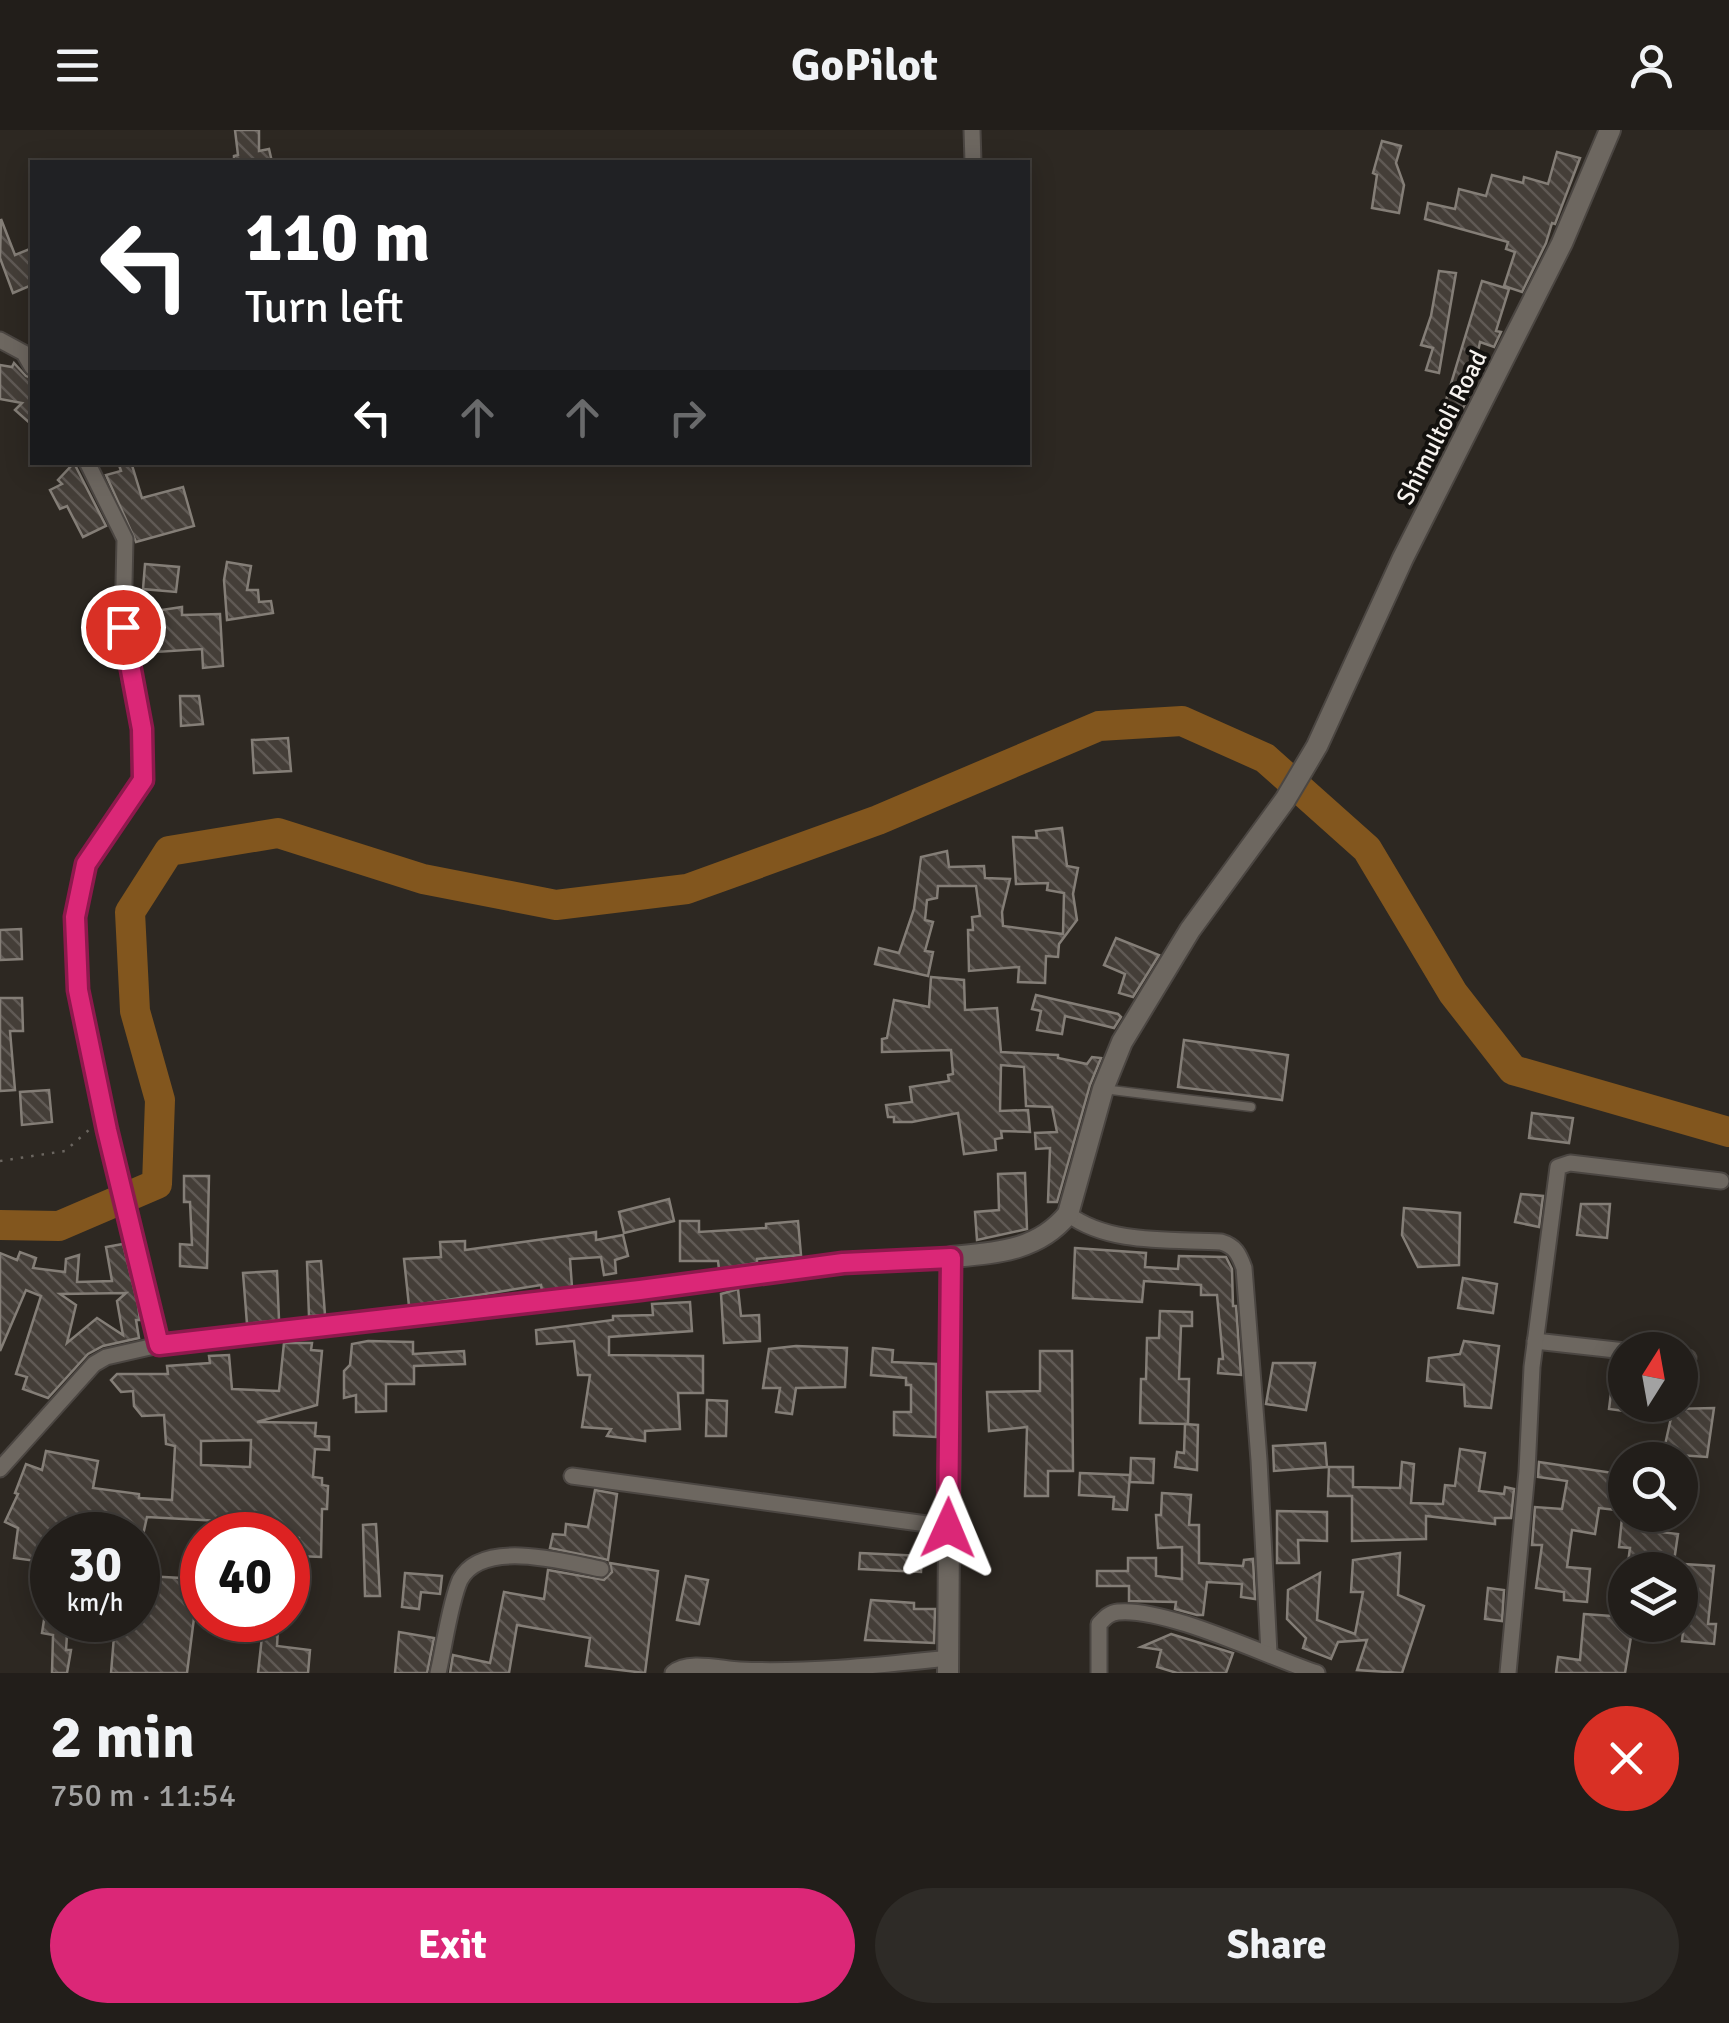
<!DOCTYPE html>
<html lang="en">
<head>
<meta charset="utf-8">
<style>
	:root { --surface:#221e1a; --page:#2e2b27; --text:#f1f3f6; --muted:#a2a2a2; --line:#3f3c39; --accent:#db2777 }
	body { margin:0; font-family:Signika,sans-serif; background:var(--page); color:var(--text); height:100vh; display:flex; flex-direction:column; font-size:38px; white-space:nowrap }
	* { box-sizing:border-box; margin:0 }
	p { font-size:32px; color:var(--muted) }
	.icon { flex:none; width:55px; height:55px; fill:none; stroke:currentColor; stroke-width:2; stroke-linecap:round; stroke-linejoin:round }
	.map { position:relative; height:1543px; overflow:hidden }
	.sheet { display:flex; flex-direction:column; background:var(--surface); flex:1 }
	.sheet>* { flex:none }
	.banner { position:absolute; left:30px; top:30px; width:1000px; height:305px; border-radius:0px; box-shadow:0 5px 25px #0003,0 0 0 2px var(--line); background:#202124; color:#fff; overflow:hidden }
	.needle { width:65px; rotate:11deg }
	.controls { position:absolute; left:1608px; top:1202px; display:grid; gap:20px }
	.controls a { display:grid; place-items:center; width:90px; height:90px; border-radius:50%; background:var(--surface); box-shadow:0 5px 25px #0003,0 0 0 2px var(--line); font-size:50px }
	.speed { position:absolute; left:30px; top:1382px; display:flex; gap:20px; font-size:50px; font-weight:700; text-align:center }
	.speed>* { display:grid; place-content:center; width:130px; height:130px; border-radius:50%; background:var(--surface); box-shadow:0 5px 25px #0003,0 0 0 2px var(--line); line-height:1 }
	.speed small { font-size:25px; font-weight:400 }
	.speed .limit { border:15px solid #d22; background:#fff; color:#111 }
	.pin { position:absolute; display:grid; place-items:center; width:85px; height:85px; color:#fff; margin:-42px; border:5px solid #fff; border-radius:50%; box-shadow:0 2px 10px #0007 }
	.me { position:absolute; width:110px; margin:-55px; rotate:1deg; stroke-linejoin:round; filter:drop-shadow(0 0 8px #0008) }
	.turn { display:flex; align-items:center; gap:35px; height:210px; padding:0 50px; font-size:45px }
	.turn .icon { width:130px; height:130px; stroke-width:2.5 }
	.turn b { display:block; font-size:70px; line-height:85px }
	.lanes { display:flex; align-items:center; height:95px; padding:0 50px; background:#0003; justify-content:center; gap:50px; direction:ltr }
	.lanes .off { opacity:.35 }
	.round { display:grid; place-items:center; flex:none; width:105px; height:105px; border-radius:52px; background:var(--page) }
	.summary { display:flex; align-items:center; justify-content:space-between; height:170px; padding:0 50px }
	h1 { font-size:60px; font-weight:800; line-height:75px }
	.button { display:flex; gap:20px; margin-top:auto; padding:20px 50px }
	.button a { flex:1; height:115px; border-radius:60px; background:var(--accent); color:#fff; font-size:40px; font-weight:800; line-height:115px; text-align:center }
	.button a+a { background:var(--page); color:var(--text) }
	header { display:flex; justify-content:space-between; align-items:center; height:130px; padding:0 50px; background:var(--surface); font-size:45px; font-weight:800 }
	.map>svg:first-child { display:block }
</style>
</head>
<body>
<header><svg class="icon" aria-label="menu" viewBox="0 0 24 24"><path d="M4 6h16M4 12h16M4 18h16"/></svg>GoPilot<svg class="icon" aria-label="person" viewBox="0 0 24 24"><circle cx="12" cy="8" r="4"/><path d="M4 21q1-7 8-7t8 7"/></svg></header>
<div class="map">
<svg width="1729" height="1543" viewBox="0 0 1729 1543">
	<defs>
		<pattern id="building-back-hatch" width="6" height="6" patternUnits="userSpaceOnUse" patternTransform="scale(2.5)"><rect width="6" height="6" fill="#443e38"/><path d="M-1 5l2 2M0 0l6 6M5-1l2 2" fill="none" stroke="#605a55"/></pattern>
	</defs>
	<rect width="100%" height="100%" fill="#2d2822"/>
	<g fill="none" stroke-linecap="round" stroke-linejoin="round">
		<path stroke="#82561e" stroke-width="30" d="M0,1095L59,1096L157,1054L160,970L135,881L130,782L169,721L278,703L423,749L556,775L687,759L878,690L1099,596L1182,591L1265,628L1367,719L1453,863L1513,940L1729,1002"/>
	</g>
	<g fill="url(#building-back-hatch)" stroke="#847e77" stroke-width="2.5" fill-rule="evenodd">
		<path d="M235,0H259V21L269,19L272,32H234V26L238,25Z"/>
		<path d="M1382,11L1401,16L1396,33L1404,55L1399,83L1372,78L1377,45L1373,43Z"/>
		<path d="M1557,22L1580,28L1555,94L1552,93L1546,113L1522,162L1504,156L1515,122L1506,119L1508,112L1425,89L1428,73L1455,79L1459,59L1486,66L1492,45L1523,53L1524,47L1548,54Z"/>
		<path d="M1,89L15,125L32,118V155L13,163L0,128Z"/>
		<path d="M1439,141L1456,143L1439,243L1426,240L1433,218L1421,215L1431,186Z"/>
		<path d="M1482,151L1509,159L1496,201L1501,202L1494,217L1480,212L1469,266L1461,282L1444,277Z"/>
		<path d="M14,233L26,246L32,248V295L15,280L22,273L0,269V235L12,237Z"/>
		<path d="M118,332H131L142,368L183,357L194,396L136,412L106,345L121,341Z"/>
		<path d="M74,333L106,396L83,407L67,376L60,379L50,360L62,354L58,350Z"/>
		<path d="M227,432L251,436L247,460H258L259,472L271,471L273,483L227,490L224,450Z"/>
		<path d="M145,434L179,437L176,462L143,459Z"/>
		<path d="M182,477V485L220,484L223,536L203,538L202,519L140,523L141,483Z"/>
		<path d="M180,566H199L203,594L181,596Z"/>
		<path d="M288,608L291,641L254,643L252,610Z"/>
		<path d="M1062,698L1067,736L1078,738L1073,764L1077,790L1059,814L1058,827L1046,826L1045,853L1018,852L1019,837L969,841L968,800H973L972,787L980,786L976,756H938L937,768L927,770L925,790L933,792L925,821L933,822L928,846L875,834L879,818L899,823L914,779L921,727L947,721L949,737L984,736L985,748L1010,749L1002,782L1003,796L1063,804L1064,763L1047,760L1048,753L1016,754L1013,707L1037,708L1036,701Z"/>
		<path d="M21,799L22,829L0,830V800Z"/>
		<path d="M1116,808L1159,825L1133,867L1119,863L1125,844L1104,835Z"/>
		<path d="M931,847L964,850L965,880L997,878L1001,922L1058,925V928L1087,934L1092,927L1101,928L1090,955L1057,1072H1048L1050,1018L1036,1019L1035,1003L1057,1002L1052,977L1026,976L1024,937L1001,935L1000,981L1028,980L1030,1002L1001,1001L1002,1008L995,1009L996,1020L964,1024L958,983L912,992H894V987H888L886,975L912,972L910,957L949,951L948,945L953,944L951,920L882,922V909L887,908L894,870L929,877Z"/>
		<path d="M1036,865L1118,884L1121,887L1114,898L1065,886L1062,904L1037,900L1041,881L1032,879Z"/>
		<path d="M0,868H22L23,901H10L15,960L0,961Z"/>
		<path d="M1184,910L1288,925L1282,970L1178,957Z"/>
		<path d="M49,960L52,992L22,995L20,962Z"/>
		<path d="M1532,983L1573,988L1569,1013L1529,1008Z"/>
		<path d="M1025,1043L1027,1099L977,1110L975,1082L999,1080L998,1044Z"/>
		<path d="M184,1046H209L207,1138L180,1136V1114L192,1115L190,1072H184Z"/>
		<path d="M1521,1064L1543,1066L1539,1097L1515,1092Z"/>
		<path d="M669,1069L674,1091L624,1103L619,1082Z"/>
		<path d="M1581,1074H1610L1607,1108L1577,1105Z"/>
		<path d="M1404,1078L1460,1083L1459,1135L1418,1137L1402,1105Z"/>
		<path d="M680,1091H699V1102L766,1098V1094L798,1091L801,1125L757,1129V1133L719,1139L718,1131H680Z"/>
		<path d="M596,1102V1110L623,1105L628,1126L615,1130L616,1143L604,1145L601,1127L570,1129L572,1157L542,1161L541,1155L409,1176L404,1129L441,1127L440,1112L465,1111V1120Z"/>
		<path d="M123,1114L138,1175L140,1190H136L139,1208L103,1216L88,1224L48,1268L23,1259L27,1247L16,1244L41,1166L26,1160L0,1221V1123L17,1130L20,1122L36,1128L33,1138L65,1142L66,1129L79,1125L77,1152L112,1151L106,1117ZM126,1163L117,1171L123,1205L97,1188L67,1213L76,1175L60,1164Z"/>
		<path d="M1075,1118L1146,1123L1145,1137L1178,1139L1179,1126L1226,1127L1232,1139L1233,1176H1236L1241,1245L1218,1243L1219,1229H1223L1217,1165H1201V1155L1144,1151L1142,1172L1073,1168Z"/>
		<path d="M321,1131L325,1185L309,1186L307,1132Z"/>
		<path d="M277,1141L279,1190L247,1194L243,1143Z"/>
		<path d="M1463,1148L1497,1154L1493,1183L1458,1178Z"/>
		<path d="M738,1159L741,1186L759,1185L760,1211L724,1213L721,1164Z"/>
		<path d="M690,1172L692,1201L609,1207V1225L703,1226V1263H678L680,1299L645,1301V1311L607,1306L611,1299L582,1297L590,1245H578L574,1211L537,1214L536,1200L613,1190V1186L653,1185L652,1174Z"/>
		<path d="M1160,1181L1192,1182V1196H1181L1179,1249H1189L1188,1294L1140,1293L1141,1249H1146L1147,1208H1159Z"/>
		<path d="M368,1211L413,1212V1224L464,1221L465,1234L414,1236V1254H386V1281L356,1282V1265L344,1268V1241L350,1235L352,1214Z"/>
		<path d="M1464,1211L1499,1216L1491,1278L1465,1276L1464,1255L1427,1251L1429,1228L1460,1224Z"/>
		<path d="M284,1213H312L311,1220L322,1221L317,1275L257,1292L316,1293L315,1306L329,1307V1320L315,1319L313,1347L322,1348V1355L328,1356L327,1379H322L321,1427L298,1426L299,1408L288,1405L219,1403L220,1391L147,1387L143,1405H52V1469L37,1465L44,1432L14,1428L18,1398L5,1392L18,1364L15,1363L26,1334L42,1340L46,1321L98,1331L93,1358L139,1364V1368L172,1370L175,1316L166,1314L164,1285L142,1286L134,1276L133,1261L121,1262L111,1250L117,1244H168L167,1236L210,1233L209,1226L229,1225L232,1259L279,1261ZM251,1310L250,1337L201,1335V1311Z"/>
		<path d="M796,1216L847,1218L845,1257L796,1258L792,1284L776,1282L780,1258H763L769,1219Z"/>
		<path d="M873,1218L893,1220L892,1232L936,1234V1307L894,1305V1282H911V1255H906V1248L871,1245Z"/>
		<path d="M1040,1221H1072L1073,1341H1048V1366H1025L1027,1297L989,1301L987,1262L1040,1261Z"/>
		<path d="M1615,1231L1625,1232V1281L1609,1279Z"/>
		<path d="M1273,1233H1315L1306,1280L1266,1274Z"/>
		<path d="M707,1270L727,1271L726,1306H706Z"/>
		<path d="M1714,1278L1707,1327L1663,1324L1673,1279Z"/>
		<path d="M1185,1294L1198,1295L1197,1340L1175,1337L1177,1322L1184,1323Z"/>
		<path d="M1325,1313L1327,1337L1274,1341L1273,1316Z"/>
		<path d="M1460,1319L1485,1323L1479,1361L1504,1364L1505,1357L1514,1359L1511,1388H1495V1394L1426,1386V1409L1352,1411V1366H1328L1329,1337H1353V1357L1400,1358L1402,1332L1414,1334L1411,1373L1443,1374L1445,1355L1455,1356Z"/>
		<path d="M1131,1328L1154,1329L1153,1353L1130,1352Z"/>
		<path d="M1539,1332L1620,1344L1617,1380L1599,1378L1595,1404L1572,1400L1567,1437L1590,1439L1587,1472L1564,1470V1462L1536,1458L1542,1415H1532L1535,1377L1562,1379L1567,1351L1538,1347Z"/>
		<path d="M1080,1343L1130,1345L1127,1380L1113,1379L1114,1367L1079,1365Z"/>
		<path d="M595,1360L617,1364L608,1430L550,1418L553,1404L565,1405L566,1394L588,1397Z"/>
		<path d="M1162,1363L1191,1365L1189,1395H1199V1433L1243,1436L1244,1430L1253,1429L1255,1469L1241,1467L1242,1454L1207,1452L1203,1485H1197L1175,1479L1176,1472L1129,1471V1456H1097V1441H1128V1428H1156V1446L1182,1449V1417L1158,1418L1156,1385H1161Z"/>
		<path d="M1277,1381L1327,1382V1411L1298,1410L1299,1433H1277Z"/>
		<path d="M1622,1388L1644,1391L1643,1400L1678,1404L1673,1438L1649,1435L1648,1440H1627L1630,1418L1619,1417Z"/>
		<path d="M376,1394L380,1466H365L363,1395Z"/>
		<path d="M860,1423L922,1426L921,1442L859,1439Z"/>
		<path d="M1400,1423L1398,1465L1424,1476L1402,1543L1357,1540L1367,1510L1338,1512L1331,1529L1303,1518L1306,1508L1287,1489L1288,1460L1320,1443L1317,1490L1355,1504L1363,1462H1351L1353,1430Z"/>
		<path d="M610,1433L658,1441L645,1543L586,1536L590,1508L517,1495L509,1543H450L453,1525L490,1533L504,1462L544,1469L548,1440L604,1450L612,1442Z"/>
		<path d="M1684,1434L1714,1436L1708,1494H1716L1714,1514L1682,1511L1687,1468H1681Z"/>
		<path d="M405,1443L442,1446L440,1464L421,1462L419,1479L402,1477Z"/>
		<path d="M146,1446L199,1449L187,1543H111L114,1506H109L111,1490H138V1465L145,1466Z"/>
		<path d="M686,1446L708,1450L699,1494L677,1490Z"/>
		<path d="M1488,1458L1504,1460L1502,1491L1485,1489Z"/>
		<path d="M871,1470L914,1473V1479H935L934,1513L865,1510Z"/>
		<path d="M1584,1484L1625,1487V1495H1633L1625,1543H1556L1558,1527L1580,1530Z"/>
		<path d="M44,1490H68L66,1520H71L67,1543H52L53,1505L42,1503Z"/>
		<path d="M263,1497L278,1498L277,1516L310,1520L308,1543H258Z"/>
		<path d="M399,1502L434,1508L427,1543H395Z"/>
		<path d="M1171,1504L1233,1523L1226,1543H1177L1157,1537L1161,1520L1141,1517Z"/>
	</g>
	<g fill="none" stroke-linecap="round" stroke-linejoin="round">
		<g stroke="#4b4642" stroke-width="11">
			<path id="service" d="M1103,959L1251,977"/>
		</g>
		<g stroke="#4b4642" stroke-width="19">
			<g id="minor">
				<path d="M972,0L973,32"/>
				<path d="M0,210L24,223L32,237"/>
				<path d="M87,332L125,409L123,497L142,599L143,650L86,735L75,787L78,860L107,1000L159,1215"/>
				<path d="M1068,1084C1109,1115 1172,1109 1221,1112C1235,1116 1239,1124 1244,1138L1259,1330L1269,1523"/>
				<path d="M1535,1211L1625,1221"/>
				<path d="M1680,1227L1688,1228"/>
				<path d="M0,1339L94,1234L106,1227L159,1215L640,1161L843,1133L951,1127"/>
				<path d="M572,1346L949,1397"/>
				<path d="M438,1543C444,1518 450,1472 460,1450C482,1408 564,1432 601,1439"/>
				<path d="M673,1543C688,1530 720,1539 740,1540C809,1543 881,1535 949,1528"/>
				<path d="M1099,1543V1494C1105,1488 1109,1483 1118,1482C1166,1477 1268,1527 1317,1543"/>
				<path d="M1508,1543L1527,1341L1532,1237L1558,1037L1570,1033L1721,1051"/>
			</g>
		</g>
		<g stroke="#4b4642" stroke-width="24">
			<path id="tertiary" d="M948,1543L951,1127C996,1123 1038,1121 1068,1084L1103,959L1122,912L1190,800L1285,670L1317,616L1403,428L1562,113L1610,0"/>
		</g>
		<path stroke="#6b6660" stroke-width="2.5" stroke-dasharray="2.5 8" stroke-linecap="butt" d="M0,1031L65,1021L90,999"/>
		<use href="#service" stroke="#6d6760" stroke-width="8"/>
		<use href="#minor" stroke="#6d6760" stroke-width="15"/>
		<use href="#tertiary" stroke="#6d6760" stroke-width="20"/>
	</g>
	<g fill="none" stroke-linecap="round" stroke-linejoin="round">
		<g stroke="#8e194d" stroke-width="25">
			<path id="route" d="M123,497L142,599L143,650L86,734L75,787L78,860L107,1000L159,1215L640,1160L843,1133L951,1128L948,1398"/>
		</g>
		<use href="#route" stroke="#db2777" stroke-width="18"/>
	</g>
	<g text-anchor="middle" stroke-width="8" stroke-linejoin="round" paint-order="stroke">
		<g font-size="25" fill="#f7f3ef" stroke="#13110e">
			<text transform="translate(1441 297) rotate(-63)" y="9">Shimultoli Road</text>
		</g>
	</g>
</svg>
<div class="controls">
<a><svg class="needle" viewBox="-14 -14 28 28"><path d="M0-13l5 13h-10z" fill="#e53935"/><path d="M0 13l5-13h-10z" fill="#a2a2a2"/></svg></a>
<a><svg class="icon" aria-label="search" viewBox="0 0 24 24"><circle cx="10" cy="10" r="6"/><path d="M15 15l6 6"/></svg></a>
<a><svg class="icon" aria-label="layers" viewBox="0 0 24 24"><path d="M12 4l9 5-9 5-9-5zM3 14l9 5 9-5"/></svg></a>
</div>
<div class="speed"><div>30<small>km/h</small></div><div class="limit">40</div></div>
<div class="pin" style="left:123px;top:497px;background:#d93025"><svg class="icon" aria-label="arrive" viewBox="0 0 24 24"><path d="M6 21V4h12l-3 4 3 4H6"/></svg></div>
<svg class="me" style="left:948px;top:1398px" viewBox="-20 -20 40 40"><path d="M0-17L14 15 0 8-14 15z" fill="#db2777" stroke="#fff" stroke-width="4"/></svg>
<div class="banner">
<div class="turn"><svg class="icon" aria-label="left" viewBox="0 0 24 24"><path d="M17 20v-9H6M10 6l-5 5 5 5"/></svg><div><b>110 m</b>Turn left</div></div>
<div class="lanes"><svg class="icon" aria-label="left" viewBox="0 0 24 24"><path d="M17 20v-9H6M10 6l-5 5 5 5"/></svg><svg class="icon off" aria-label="ahead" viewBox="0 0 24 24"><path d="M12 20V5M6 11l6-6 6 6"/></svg><svg class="icon off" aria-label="ahead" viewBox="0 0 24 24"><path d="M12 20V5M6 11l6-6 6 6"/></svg><svg class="icon off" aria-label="right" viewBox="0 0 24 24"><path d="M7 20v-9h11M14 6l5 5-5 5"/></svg></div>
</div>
</div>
<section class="sheet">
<div class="summary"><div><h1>2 min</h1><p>750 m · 11:54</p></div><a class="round" style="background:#d93025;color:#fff"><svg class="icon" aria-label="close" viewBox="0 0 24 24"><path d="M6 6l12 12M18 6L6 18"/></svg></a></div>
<div class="button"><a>Exit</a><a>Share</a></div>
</section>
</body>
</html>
